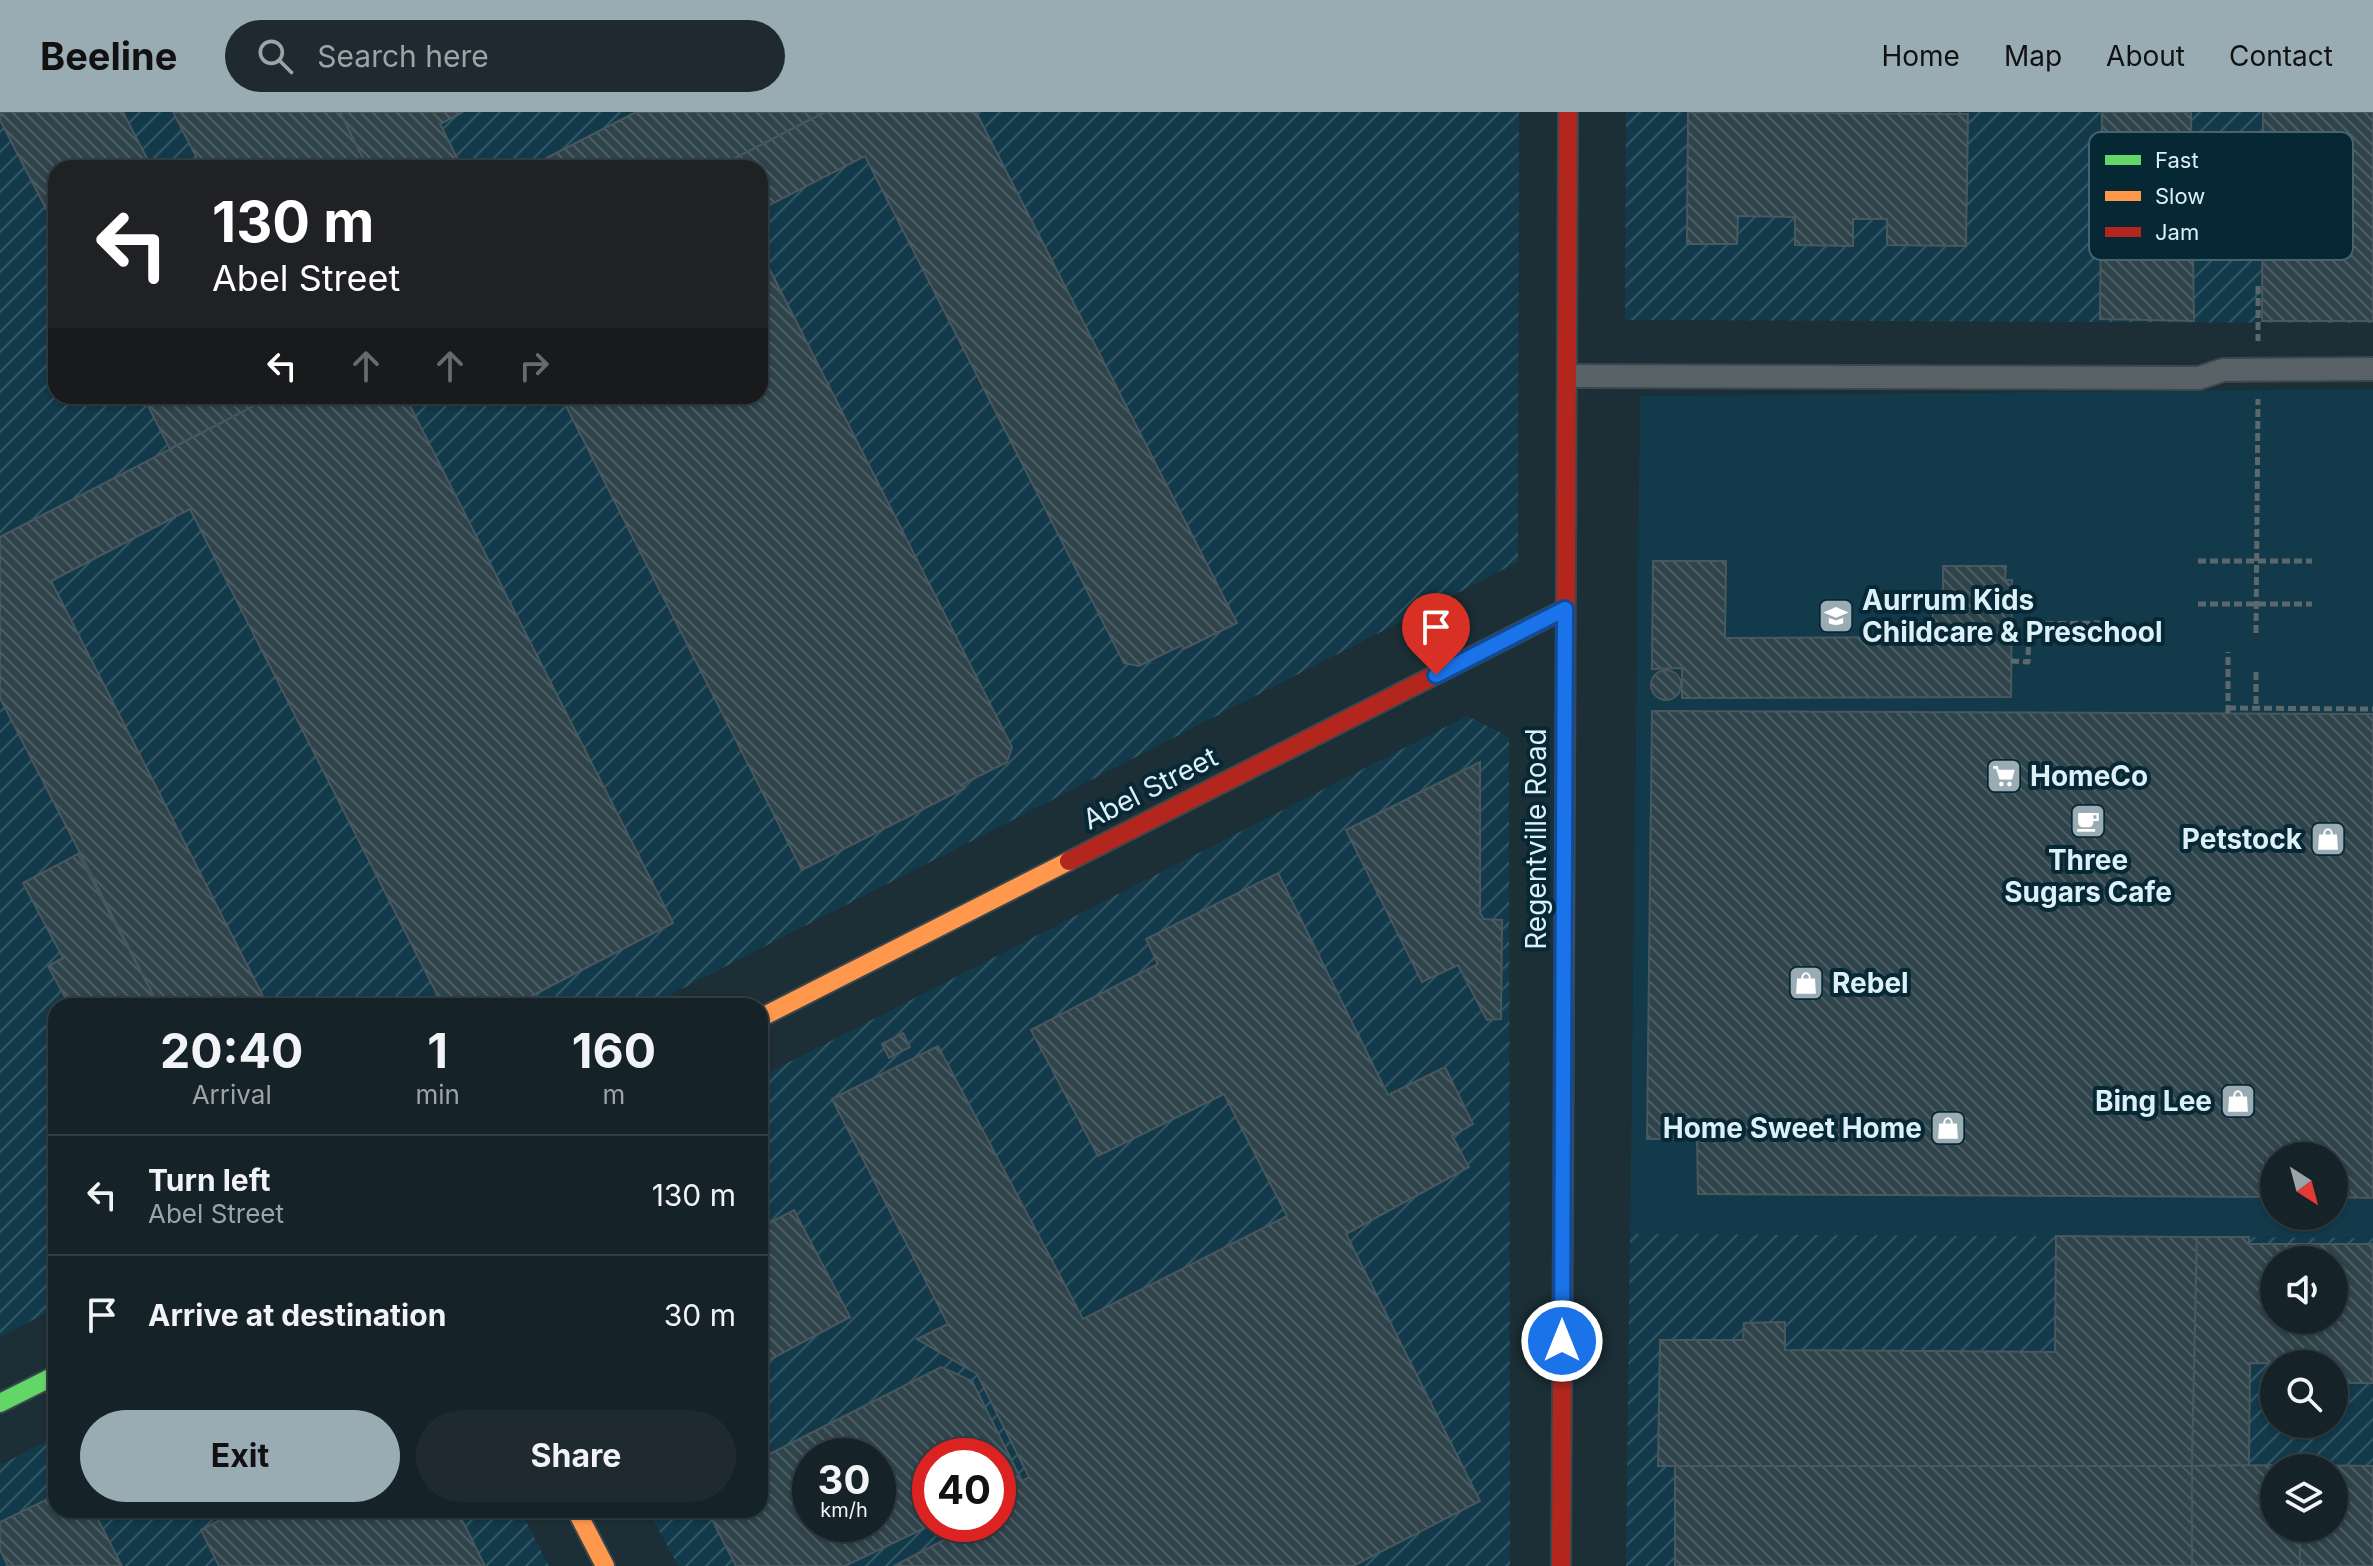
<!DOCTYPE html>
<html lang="en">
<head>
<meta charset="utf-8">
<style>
	:root { --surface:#152228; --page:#1e2a30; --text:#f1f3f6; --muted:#9da4a8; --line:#343f45; --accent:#99abb3 }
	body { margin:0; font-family:Inter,sans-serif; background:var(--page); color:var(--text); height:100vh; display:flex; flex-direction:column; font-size:30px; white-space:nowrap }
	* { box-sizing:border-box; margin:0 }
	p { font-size:26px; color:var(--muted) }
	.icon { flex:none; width:44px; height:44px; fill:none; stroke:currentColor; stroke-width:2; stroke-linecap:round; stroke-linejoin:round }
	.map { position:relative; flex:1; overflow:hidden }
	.details { position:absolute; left:48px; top:886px; width:720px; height:520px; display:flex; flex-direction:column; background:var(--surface); border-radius:24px; box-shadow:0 2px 6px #0004,0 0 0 2px var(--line) }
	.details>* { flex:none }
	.hud { position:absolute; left:48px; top:48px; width:720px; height:244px; border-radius:24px; box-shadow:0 2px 6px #0004,0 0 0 2px var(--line); background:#202124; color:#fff; overflow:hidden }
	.needle { width:52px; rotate:144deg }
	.controls { position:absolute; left:2260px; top:1030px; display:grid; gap:16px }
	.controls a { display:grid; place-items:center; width:88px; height:88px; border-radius:50%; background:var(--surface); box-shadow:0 2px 6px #0004,0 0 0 2px var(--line); font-size:40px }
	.speed { position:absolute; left:792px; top:1326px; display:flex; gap:16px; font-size:40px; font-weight:700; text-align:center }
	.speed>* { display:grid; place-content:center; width:104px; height:104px; border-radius:50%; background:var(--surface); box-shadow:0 2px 6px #0004,0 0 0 2px var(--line); line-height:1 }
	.speed small { font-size:20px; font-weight:400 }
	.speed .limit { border:12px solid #d22; background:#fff; color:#111 }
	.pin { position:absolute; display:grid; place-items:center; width:68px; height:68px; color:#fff; margin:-82px -34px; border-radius:50% 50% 50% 0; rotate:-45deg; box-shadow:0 0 8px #0007 }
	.pin .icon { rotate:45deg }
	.me { position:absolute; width:88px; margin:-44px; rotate:0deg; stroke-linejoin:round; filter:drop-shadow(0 0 6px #0008) }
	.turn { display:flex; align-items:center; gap:28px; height:168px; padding:0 32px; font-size:36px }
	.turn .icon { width:104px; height:104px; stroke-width:2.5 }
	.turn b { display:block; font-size:56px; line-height:68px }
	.lanes { display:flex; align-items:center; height:76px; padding:0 32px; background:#0003; justify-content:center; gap:40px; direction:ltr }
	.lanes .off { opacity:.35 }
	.eta { display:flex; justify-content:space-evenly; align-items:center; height:136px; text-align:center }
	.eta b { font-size:48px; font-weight:700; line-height:56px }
	.cta { display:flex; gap:16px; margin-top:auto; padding:16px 32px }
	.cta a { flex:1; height:92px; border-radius:48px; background:var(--accent); color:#111; font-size:32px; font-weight:700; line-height:92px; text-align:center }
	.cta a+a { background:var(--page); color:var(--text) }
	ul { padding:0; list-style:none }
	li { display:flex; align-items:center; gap:24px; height:120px; padding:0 32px; border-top:2px solid var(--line) }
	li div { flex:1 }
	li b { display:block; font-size:30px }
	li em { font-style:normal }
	header { display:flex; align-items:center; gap:48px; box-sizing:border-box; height:112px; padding:0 40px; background:var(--accent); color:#111 }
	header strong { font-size:38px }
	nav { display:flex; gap:44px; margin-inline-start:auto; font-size:28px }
	.search { width:560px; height:72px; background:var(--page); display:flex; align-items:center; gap:20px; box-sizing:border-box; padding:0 28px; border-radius:44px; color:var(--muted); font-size:30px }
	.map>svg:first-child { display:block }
</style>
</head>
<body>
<header>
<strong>Beeline</strong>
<div class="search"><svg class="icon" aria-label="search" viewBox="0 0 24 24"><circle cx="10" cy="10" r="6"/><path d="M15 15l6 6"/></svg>Search here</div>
<nav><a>Home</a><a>Map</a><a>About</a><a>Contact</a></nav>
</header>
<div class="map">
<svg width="2373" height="1454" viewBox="0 0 2373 1454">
	<defs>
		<pattern id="industrial-furrows" width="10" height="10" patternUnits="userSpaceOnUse" patternTransform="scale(2)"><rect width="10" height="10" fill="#123a4a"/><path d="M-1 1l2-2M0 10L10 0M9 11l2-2" fill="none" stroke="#345765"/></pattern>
		<pattern id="building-back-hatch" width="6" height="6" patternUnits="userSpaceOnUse" patternTransform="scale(2)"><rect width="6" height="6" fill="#2f434b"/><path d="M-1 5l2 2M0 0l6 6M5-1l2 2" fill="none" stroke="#4d5e66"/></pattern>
	</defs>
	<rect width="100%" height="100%" fill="#1c2e36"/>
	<path fill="#123a4a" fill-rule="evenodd" d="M2373,277V1126L1630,1122L1640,284ZM2274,1044H2334V1104H2274Z"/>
	<g fill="url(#industrial-furrows)" fill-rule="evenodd">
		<path d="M0,0H1519L1518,450L648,894H56V1196L0,1225ZM56,56H760V284H56Z"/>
		<path d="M1626,0H2373V211L1625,208Z"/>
		<path d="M1467,604L1509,625L1510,1454H678L648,1398H760V965ZM810,1344H878V1412H810ZM930,1344H998V1412H930Z"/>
		<path d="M1630,1122L2373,1126V1454H1626ZM2274,1148H2334V1208H2274ZM2274,1252H2334V1312H2274ZM2274,1356H2334V1416H2274Z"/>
		<path d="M56,1324V1398H520L549,1454H0V1353Z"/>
	</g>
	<g fill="url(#building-back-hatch)" stroke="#49575e" stroke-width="2" fill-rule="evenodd">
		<path d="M0,0H123L152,56H56V116L0,8Z"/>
		<path d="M173,0H340L368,56H268L262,45L240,56H202Z"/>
		<path d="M340,0H463L440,12L462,56H368Z"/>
		<path d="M636,0H825L716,56H527Z"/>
		<path d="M825,0H976L1237,511L1184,537L1182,533L1139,554L1124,551L865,44L760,98V56H716Z"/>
		<path d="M1688,0L1968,2L1966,134L1887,133V107H1853V134L1795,133V105L1738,104L1737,132H1687Z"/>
		<path d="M2102,0H2191L2194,209L2100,207Z"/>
		<path d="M2263,0H2373V209H2262Z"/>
		<path d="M768,154L1012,635L1007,650L963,672L965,676L802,758L561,284H760V159Z"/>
		<path d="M143,284H269L270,286L170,337Z"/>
		<path d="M273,284H405L673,811L512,894H443L190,397L51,469L268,894H159L0,586V425Z"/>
		<path d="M1653,449H1726L1725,526L1933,525V489L1943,488V454H2006L2005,468H2012L2011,585L1682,586V556L1652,557Z"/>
		<circle cx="1666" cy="573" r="15"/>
		<path d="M1652,599L2373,602V1086L2334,1085V1044H2274V1085L1698,1082L1697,1027H1647Z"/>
		<path d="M1480,650V801L1484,807L1502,808L1501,907L1487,908L1458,853L1422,870L1346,718Z"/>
		<path d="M78,742L159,894H70L48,854L63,846L23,771Z"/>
		<path d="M1278,761L1388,983L1445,955L1473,1012L1452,1024L1469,1055L1346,1122L1480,1389L1353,1454H894L946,1427L939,1412H998V1344H930V1412H933L845,1454H736L707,1398H760V1347L941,1255L972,1269L1022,1369L1029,1365L977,1262L917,1227L948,1212L832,987L938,934L1083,1207L1287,1104L1224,982L1098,1044L1031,918L1158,852L1146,827ZM810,1344H878V1412H810Z"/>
		<path d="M903,921L910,935L889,946L882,932Z"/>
		<path d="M794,1098L850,1205L760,1253V1116Z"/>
		<path d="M2056,1124L2197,1125L2192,1354H1658L1660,1228H1743L1744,1211L1785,1210V1238L2055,1240Z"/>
		<path d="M2197,1125H2249V1132H2373V1271H2334V1252L2250,1251L2249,1353L2192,1354ZM2274,1148H2334V1208H2274Z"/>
		<path d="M2301,1353L2373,1354V1454H2300V1416H2334V1356H2301Z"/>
		<path d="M2301,1353V1356H2274V1416H2300V1454H2192V1354Z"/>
		<rect x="1675" y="1354" width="517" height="100"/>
		<path d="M56,1383V1398H93L122,1454H8L0,1438V1410Z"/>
		<path d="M239,1398H471L460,1404L485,1454H219L201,1418Z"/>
	</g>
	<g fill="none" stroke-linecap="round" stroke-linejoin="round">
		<g stroke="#3a484e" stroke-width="26">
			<path id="lane" d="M1569,264L2199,266L2223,258L2373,257"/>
		</g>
		<g stroke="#3a484e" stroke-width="22">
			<path id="fast" d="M0,1291L56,1263"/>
		</g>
		<g stroke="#3a484e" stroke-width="22">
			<g id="slow">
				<path d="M760,906L1069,749"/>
				<path d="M1563,1115L1565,680"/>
				<path d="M576,1398L605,1454"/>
			</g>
		</g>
		<g stroke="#3a484e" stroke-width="22">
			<g id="jam">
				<path d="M1565,680L1568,0"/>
				<path d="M1069,749L1565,497"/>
				<path d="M1561,1454L1563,1115"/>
			</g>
		</g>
		<g stroke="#5d686c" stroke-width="5" stroke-dasharray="8 4" stroke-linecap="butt">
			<path d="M2258,174V229"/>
			<path d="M2198,449H2312"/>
			<path d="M2198,492H2312"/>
			<path d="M2256,521L2258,287"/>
			<path d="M2011,549L2028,550L2029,512L2100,511"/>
			<path d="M2256,560V597"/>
			<path d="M2228,596L2373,597"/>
			<path d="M2228,601V540"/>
		</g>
		<use href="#lane" stroke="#586166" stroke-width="22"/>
		<use href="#fast" stroke="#63d668" stroke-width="18"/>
		<use href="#slow" stroke="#ff974d" stroke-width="18"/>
		<use href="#jam" stroke="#b3261e" stroke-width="18"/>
	</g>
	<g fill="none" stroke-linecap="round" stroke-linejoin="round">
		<g stroke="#114b97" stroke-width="20">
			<path id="route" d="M1436,563L1565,497L1562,1229"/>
		</g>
		<use href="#route" stroke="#1a73e8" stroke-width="14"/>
	</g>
	<defs>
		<g id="school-square" transform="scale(1.8)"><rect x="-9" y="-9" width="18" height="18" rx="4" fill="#99abb3" stroke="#062835"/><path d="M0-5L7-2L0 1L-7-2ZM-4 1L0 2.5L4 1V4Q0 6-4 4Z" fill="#fff"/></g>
		<g id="supermarket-square" transform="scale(1.8)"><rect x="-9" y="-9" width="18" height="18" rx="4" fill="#99abb3" stroke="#062835"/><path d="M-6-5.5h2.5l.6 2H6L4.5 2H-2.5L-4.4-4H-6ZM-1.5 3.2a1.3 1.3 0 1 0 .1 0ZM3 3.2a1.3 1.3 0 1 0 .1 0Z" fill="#fff"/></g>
		<g id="cafe-square" transform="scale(1.8)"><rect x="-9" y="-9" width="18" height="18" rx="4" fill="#99abb3" stroke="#062835"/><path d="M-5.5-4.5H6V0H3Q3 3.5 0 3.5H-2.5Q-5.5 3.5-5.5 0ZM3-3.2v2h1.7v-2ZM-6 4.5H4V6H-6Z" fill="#fff"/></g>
		<g id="shop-square" transform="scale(1.8)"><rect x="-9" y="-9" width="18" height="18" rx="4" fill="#99abb3" stroke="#062835"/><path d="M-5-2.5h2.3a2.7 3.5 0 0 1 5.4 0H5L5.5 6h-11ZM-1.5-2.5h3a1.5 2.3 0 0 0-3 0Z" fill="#fff"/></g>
	</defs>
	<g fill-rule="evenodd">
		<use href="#school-square" x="1836" y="504"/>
		<use href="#supermarket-square" x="2004" y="664"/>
		<use href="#cafe-square" x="2088" y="709"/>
		<use href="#shop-square" x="2328" y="727"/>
		<use href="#shop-square" x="1806" y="871"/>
		<use href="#shop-square" x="2238" y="989"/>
		<use href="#shop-square" x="1948" y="1016"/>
	</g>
	<g text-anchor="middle" stroke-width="8" stroke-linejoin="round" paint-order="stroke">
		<g font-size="28" font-weight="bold" fill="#ddeff7" stroke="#062835" text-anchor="start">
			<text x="1862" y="498">Aurrum Kids<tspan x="1862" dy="32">Childcare &amp; Preschool</tspan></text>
			<text x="2030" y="674">HomeCo</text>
			<text x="2302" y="737" text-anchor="end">Petstock</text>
			<text x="2088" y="758" text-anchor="middle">Three<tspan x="2088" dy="32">Sugars Cafe</tspan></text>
			<text x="1832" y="881">Rebel</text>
			<text x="2212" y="999" text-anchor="end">Bing Lee</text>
			<text x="1922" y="1026" text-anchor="end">Home Sweet Home</text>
		</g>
		<g font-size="28" fill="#ddeff7" stroke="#062835">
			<text transform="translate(1150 676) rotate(-27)" y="10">Abel Street</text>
			<text transform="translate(1536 727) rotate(-90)" y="10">Regentville Road</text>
		</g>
	</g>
	<rect x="2089" y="20" width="264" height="128" rx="12" fill="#062835" stroke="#46646f" stroke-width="2"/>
	<rect x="2105" y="43" width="36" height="10" fill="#63d668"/>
	<rect x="2105" y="79" width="36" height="10" fill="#ff974d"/>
	<rect x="2105" y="115" width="36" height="10" fill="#b3261e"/>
	<g font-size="22" fill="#ddeff7">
		<text x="2155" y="56">Fast</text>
		<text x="2155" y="92">Slow</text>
		<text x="2155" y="128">Jam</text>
	</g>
</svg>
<div class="controls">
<a><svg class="needle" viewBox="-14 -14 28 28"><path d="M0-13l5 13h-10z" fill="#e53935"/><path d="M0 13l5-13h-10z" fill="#9da4a8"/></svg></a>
<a><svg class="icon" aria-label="sound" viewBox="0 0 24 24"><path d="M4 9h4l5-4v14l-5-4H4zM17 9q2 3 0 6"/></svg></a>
<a><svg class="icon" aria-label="search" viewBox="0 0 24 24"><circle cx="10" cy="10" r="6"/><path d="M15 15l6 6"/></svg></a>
<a><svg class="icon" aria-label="layers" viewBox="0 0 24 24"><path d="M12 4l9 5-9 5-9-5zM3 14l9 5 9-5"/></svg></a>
</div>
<div class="speed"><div>30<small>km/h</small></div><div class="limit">40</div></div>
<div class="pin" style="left:1436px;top:563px;background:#d93025"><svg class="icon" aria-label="arrive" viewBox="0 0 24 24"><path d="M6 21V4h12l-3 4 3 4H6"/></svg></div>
<svg class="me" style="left:1562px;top:1229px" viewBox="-20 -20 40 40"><circle r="17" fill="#1a73e8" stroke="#fff" stroke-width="3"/><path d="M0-11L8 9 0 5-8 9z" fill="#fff"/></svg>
<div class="hud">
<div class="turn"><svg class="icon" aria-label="left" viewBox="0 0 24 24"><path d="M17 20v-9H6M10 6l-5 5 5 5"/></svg><div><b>130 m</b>Abel Street</div></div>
<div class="lanes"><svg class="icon" aria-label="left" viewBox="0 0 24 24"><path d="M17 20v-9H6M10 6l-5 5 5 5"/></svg><svg class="icon off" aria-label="ahead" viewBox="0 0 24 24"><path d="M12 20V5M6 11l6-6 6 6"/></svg><svg class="icon off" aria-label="ahead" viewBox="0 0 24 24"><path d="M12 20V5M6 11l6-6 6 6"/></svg><svg class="icon off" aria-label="right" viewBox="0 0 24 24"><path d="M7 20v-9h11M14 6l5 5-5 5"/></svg></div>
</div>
<section class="details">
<div class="eta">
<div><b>20:40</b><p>Arrival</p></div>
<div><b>1</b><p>min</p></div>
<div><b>160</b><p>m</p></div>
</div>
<ul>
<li><svg class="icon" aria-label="left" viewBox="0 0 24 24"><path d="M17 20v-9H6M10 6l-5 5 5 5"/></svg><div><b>Turn left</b><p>Abel Street</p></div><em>130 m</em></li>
<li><svg class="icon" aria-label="arrive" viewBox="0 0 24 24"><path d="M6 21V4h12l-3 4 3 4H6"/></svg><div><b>Arrive at destination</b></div><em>30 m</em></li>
</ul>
<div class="cta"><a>Exit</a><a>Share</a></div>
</section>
</div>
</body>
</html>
